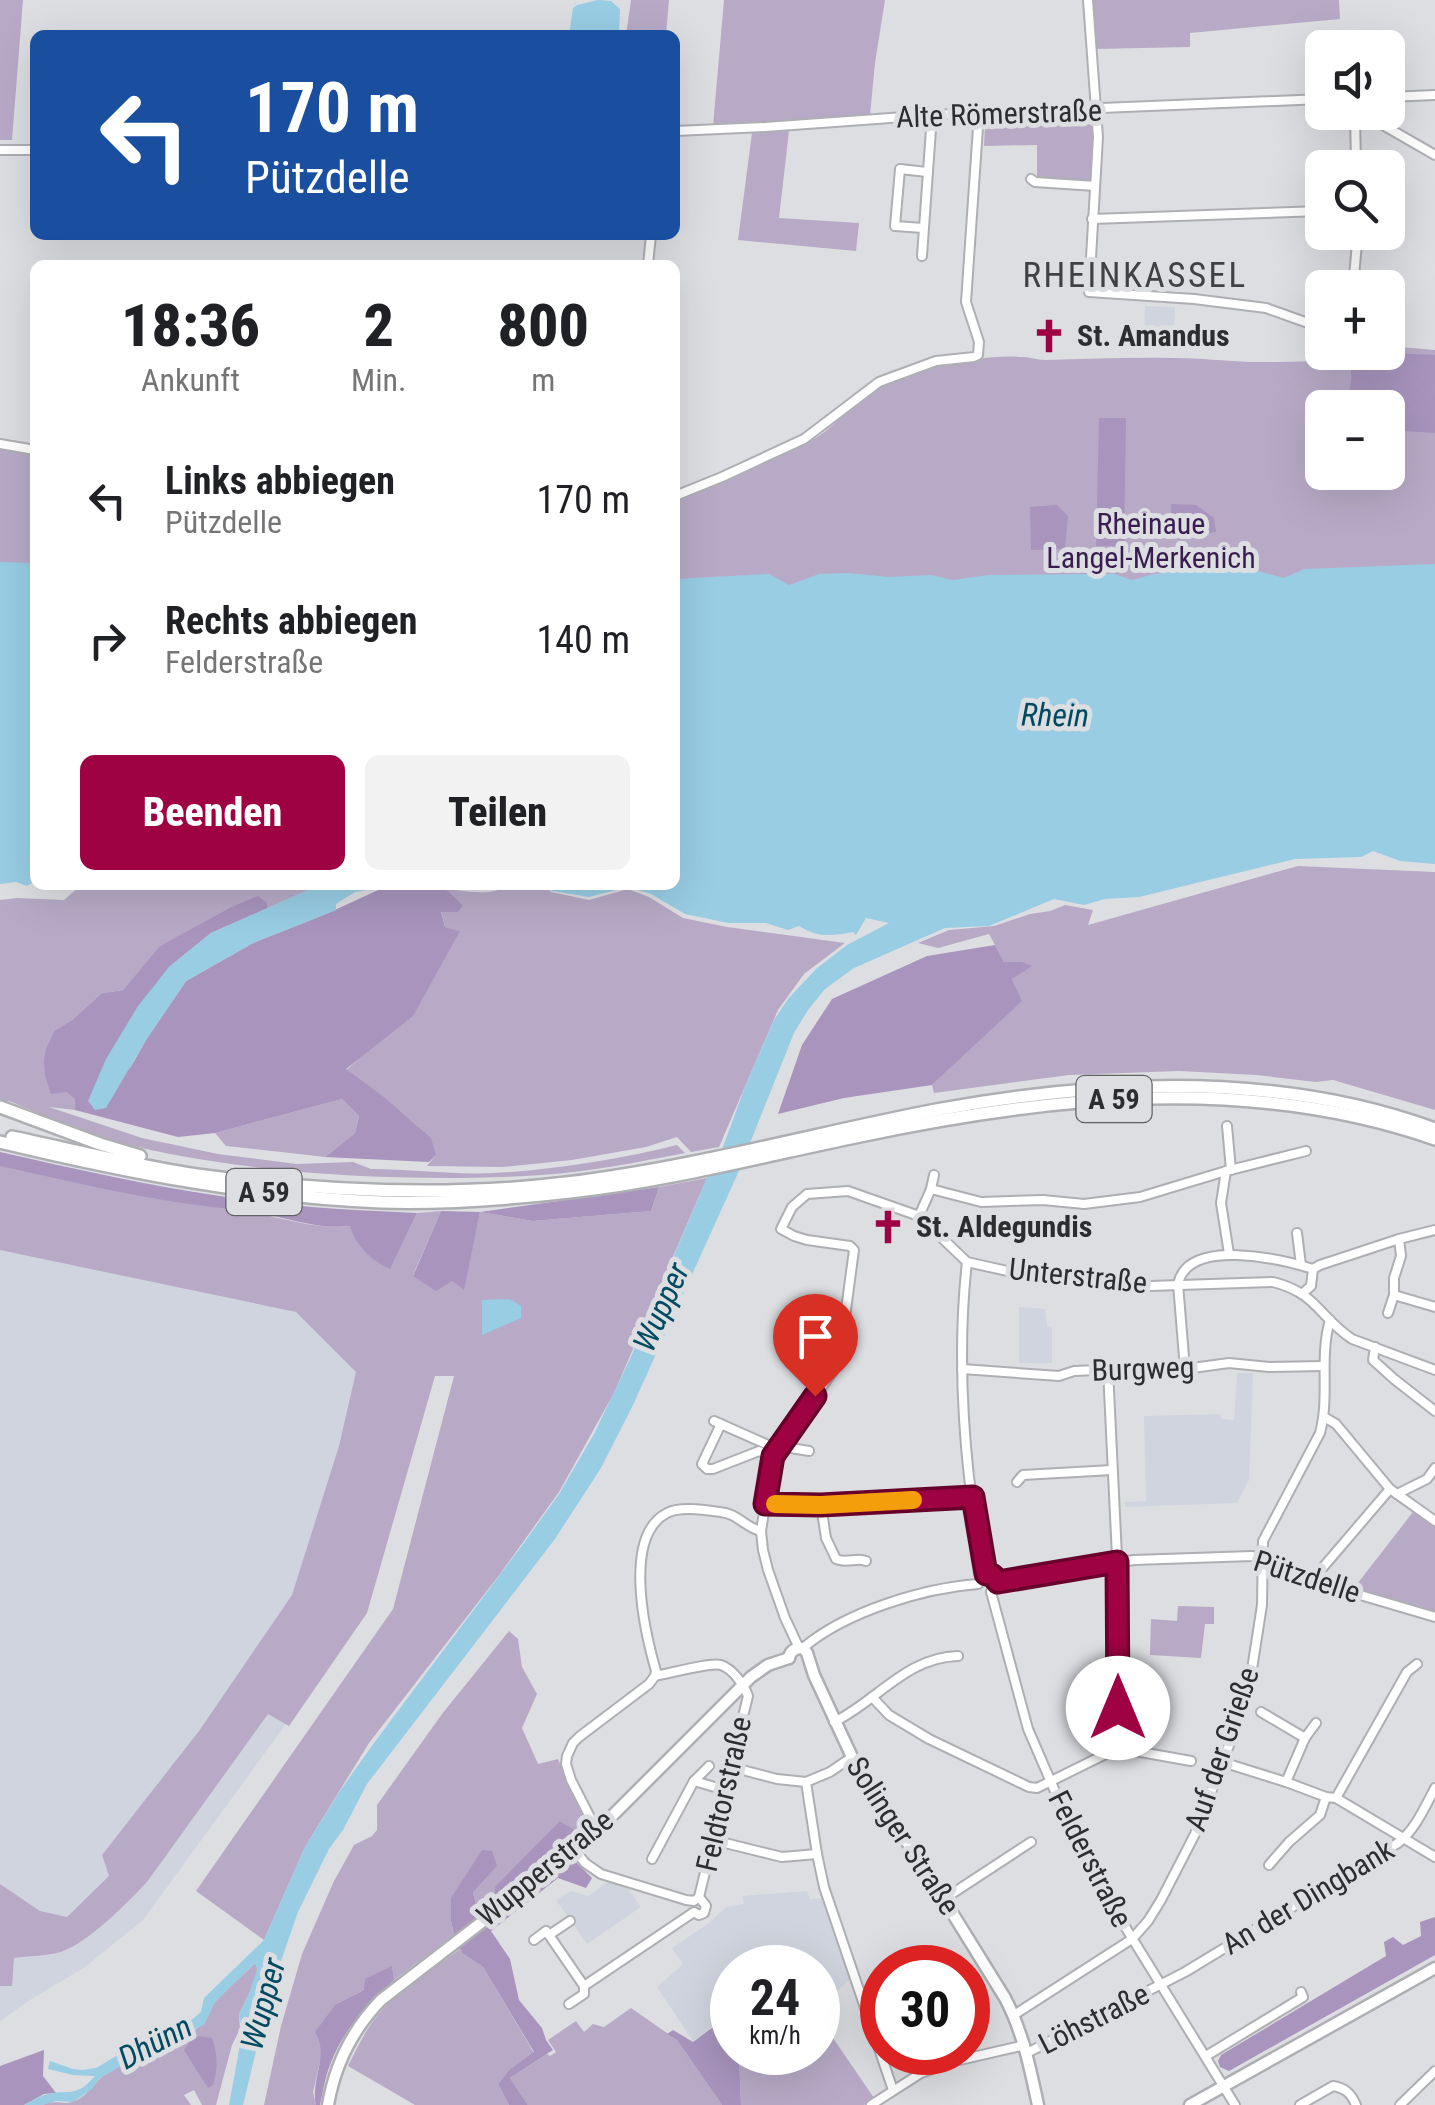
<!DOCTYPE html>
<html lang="de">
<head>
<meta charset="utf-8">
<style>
	:root { --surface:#fff; --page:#f2f2f2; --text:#202124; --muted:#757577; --accent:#9f0243 }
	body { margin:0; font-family:"Roboto Condensed",sans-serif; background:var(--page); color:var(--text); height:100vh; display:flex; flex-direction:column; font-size:38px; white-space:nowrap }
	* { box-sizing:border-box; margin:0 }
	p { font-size:32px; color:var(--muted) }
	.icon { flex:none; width:55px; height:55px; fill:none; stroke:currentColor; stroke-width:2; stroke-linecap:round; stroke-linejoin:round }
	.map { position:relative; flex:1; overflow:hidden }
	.details { position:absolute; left:30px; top:260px; width:650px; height:630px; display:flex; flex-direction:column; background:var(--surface); border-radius:15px; box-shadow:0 10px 40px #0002 }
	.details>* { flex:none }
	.hud { position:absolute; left:30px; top:30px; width:650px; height:210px; border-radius:15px; box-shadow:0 10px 40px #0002; background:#1a4fa0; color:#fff; overflow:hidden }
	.controls { position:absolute; left:1305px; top:30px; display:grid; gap:20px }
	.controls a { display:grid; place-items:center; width:100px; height:100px; border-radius:15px; background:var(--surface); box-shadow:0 10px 40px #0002; font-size:50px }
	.speed { position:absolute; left:710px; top:1945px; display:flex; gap:20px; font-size:50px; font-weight:700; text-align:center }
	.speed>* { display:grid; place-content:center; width:130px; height:130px; border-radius:50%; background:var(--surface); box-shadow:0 10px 40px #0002; line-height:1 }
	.speed small { font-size:25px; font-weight:400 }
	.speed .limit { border:15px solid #d22; background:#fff; color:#111 }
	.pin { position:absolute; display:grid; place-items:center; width:85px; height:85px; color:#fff; margin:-102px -42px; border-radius:50% 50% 50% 0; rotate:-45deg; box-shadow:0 0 10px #0007 }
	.pin .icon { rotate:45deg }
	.me { position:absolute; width:110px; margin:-55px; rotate:0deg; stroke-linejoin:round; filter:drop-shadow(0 0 8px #0008) }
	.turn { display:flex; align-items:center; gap:35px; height:210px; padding:0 50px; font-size:45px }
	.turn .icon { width:130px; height:130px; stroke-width:2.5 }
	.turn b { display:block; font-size:70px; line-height:85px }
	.eta { display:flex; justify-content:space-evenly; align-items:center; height:170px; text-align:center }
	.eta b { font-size:60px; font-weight:800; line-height:70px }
	.cta { display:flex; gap:20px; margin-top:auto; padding:20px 50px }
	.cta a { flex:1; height:115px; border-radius:15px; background:var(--accent); color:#fff; font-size:40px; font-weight:800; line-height:115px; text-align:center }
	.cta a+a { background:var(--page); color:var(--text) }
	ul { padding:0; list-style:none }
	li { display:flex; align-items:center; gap:30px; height:140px; padding:0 50px }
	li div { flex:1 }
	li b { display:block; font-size:38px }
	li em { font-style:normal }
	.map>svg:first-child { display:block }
</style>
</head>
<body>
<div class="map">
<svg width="1435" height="2105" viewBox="0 0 1435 2105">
	<rect width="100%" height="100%" fill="#dddee2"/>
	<g fill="#cfd4de">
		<path d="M1145,306L1175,307L1173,344L1144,345Z"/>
		<path d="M0,1168L301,1233L428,1357L367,1613L143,1920L85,1967L30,2000L0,2021Z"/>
		<path d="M1019,1307L1045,1309L1047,1326L1052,1328V1363H1019Z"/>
		<path d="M1237,1373H1253L1249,1480L1237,1503L1125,1507V1502L1146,1501L1144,1416L1220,1414L1221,1419L1234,1420Z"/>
		<path d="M608,1882L627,1887L641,1907L587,1944L556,1900L571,1891L588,1896Z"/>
		<path d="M807,1891L810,1899L823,1898L851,1979L818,2006V1968H732V2012L693,2041L657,1987L683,1964L672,1948L709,1923L726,1907L744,1904L742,1896Z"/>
	</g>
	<g fill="#b8aac7" fill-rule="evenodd">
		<path d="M0,0H23L12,140H0Z"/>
		<path d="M631,0H669L666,35H626Z"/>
		<path d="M724,0H885L875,63L870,115L713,126Z"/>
		<path d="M1092,0H1339L1340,19L1190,33V47L1094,49Z"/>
		<path d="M1091,112L1094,144L1091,182L1037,177V145L984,146L985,125L991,115Z"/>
		<path d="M789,131L779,218L859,223L856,251L738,240L752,133Z"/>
		<path d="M1388,346L1435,350V727L675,717V497L816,438C840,423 856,397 881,385C919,368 981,354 1023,357C1030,357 1037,360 1045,360C1088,359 1132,357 1175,358C1200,358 1226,361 1251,362C1284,362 1318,362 1350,358C1364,356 1374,353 1388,352ZM1322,408H1388V472H1322Z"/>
		<path d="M0,447L35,453V708L0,707Z"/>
		<path d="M1298,866L1435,872V1110L1333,1080L1316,1082L1256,1075L1179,1071L1069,1075L934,1093L932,1085L1021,1001L1012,979L1022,962H1004L989,934L938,948L918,943L949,930L994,926L1030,914L1050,911L1065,905L1093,910L1088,925Z"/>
		<path d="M81,885H319L268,908L267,903L229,908L161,946L123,990L102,993L72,1020L54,1031L46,1048L65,1091L75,1099V1110L49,1107L142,1138L218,1154L296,1164L353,1162L371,1169C411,1169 455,1175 494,1173C553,1170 620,1159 677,1145L685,1153C638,1162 590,1172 542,1175C416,1183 269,1176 146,1149C99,1139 53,1119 9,1101H0V900L17,898L64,900Z"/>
		<path d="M509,885H545L551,892L589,900L628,889L649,897L683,918L727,927L845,943L804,974L778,1010L719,1147L691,1152L677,1137L646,1147L572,1160L502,1167L427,1166L436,1155L417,1126L387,1099L346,1070L371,1048L459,931L445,927L441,911L463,905L446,889C467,891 491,897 509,885Z"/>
		<path d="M342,1099L359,1116L355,1133L325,1157L226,1146L215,1133Z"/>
		<path d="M0,1165L261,1214C289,1220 322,1230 350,1226L390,1268L417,1213L441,1211L413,1275L453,1281L463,1289L480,1212L533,1221L651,1211L659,1187L707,1178L614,1393L559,1492L500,1574L369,1743L305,1847L264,1940L196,1891L393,1609L454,1376H435L367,1613L289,1726L268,1714L147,1882C126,1904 89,1942 61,1952C47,1956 28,1956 14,1958L12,1986H0V1884L40,1911L67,1917L109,1876L102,1855L199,1731L292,1595L339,1446L356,1372L296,1312L0,1250Z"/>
		<path d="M1413,1512L1435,1525V1614L1354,1588Z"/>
		<path d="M1178,1606L1214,1607V1624H1205L1201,1658L1150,1655L1151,1619L1177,1621Z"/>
		<path d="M509,1631L518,1639L522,1667L537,1694L522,1728L538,1764L558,1759L588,1828L580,1833L560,1821L495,1900L478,1914L473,1892L492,1851L451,1921L454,1935L394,1980L392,1967L364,1990L336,2004L321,2041L322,2053L313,2092L316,2105H264L281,2026L302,1954L334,1881L354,1845L372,1836L377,1830V1805L442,1714Z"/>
		<path d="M460,1949L462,1953L483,1967L534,2053L509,2070L498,2084L509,2105H415L348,2066C357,2048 365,2031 377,2016C398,1989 433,1970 460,1949Z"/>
		<path d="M255,1963L258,1969L249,1994L239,2014L240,2029L232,2045L216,2105H202L194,2090L184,2095L191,2105H42C56,2099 62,2105 72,2102C86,2098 92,2085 102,2077C132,2054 169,2048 199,2027C209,2021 209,2009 216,2001C227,1988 243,1976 255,1963Z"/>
		<path d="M631,2008L677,2040L722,2105H528L510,2078L547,2054L550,2056L556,2052L548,2040L576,2021L584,2032L593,2024L604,2027Z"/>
		<path d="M818,2016L874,2098L864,2105H741L739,2052H818Z"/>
	</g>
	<g fill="#a894bd">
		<path d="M1392,353L1435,355V433L1388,430V408L1346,407C1348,395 1354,379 1350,367L1374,362Z"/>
		<path d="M1099,418H1126L1124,546H1096Z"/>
		<path d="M1171,504L1196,505L1214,518L1216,532L1172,538Z"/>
		<path d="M1057,505L1068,516L1065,549L1031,550L1030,507Z"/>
		<path d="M389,885H410L412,889H446L463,905L458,912H441L445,927L460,931L413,1016L346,1069L387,1099L417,1126L431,1138L436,1155L429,1162L325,1157L355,1133L359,1116L342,1099L215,1133L178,1137L75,1110V1099L66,1092L51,1094L45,1076L44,1061L46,1048L54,1031L72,1020L102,993L123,990L160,946L229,908L258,896L267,903L268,908L211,933L169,967L129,1070L146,1040L186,981L253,943L326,914Z"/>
		<path d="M995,945L1004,962H1022L1032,966L1012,979L1022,1001L932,1085L844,1098L778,1114L802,1045L832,999L927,956Z"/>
		<path d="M0,1152C75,1169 150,1186 226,1197C289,1207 353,1210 417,1213L390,1269C372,1261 355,1245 350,1226C319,1230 288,1218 259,1213C233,1209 207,1207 182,1203C121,1194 60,1179 0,1166Z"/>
		<path d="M659,1187L651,1211L533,1221L480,1212L464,1290L452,1281L436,1291L413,1276L441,1211L480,1212Z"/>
		<path d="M560,1821L580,1833L565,1851L592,1878L586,1888L558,1878L491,1931L510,1959L519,2000L542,2028L546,2040L553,2050L510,2078L528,2105H509L498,2084L509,2070L534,2052L483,1967L462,1953L454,1935L451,1921V1898L482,1850L492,1851L497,1866L473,1892L478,1914L495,1900V1887Z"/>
		<path d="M1435,1917V1955L1229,2071L1220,2067L1218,2061L1221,2055L1386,1956L1384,1942L1393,1937L1403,1945L1421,1936L1420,1922Z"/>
		<path d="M392,1966L394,1980C367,2004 343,2030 330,2065C325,2077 323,2092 320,2105H316C310,2080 330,2055 315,2032L336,2004L364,1990L365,1979Z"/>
		<path d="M732,2013V2052L739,2053L741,2105H722L677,2040L667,2034L673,2030L693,2042Z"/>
		<path d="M199,2036L212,2038C218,2056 218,2067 213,2085L208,2088L184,2050L189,2043Z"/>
		<path d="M44,2050L43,2076L56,2093L44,2094L24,2105H0V2066Z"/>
	</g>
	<g fill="#98cde4">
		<path d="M598,0L611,1L620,9L619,35H569L573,8L577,5Z"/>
		<path d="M0,562L35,563V881L27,886L16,882L0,884Z"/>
		<path d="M1435,564V864L1400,861L1373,851L1361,857L1295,859L1139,897L1105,899L1084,905L1054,899L989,926L945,928L854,968L825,989L808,1010L794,1033L738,1173L633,1405L601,1468L555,1539L367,1784L343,1830L329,1849L298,1912L280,1964L272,1999L269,2028L258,2043L243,2105H229L242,2034L239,2014L249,1994L257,1969L255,1963L215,2002L204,2025L190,2031L181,2039L154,2047L137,2056L99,2079L92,2089L73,2102L56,2101L42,2105H24C32,2101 39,2096 48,2094C72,2089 75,2098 95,2076L73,2075L48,2069L50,2061L73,2069L82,2070L96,2068L152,2035L183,2027L201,2012L204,1998L264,1940L305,1847L340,1791L374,1743L526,1540L559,1494L594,1434L630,1359L707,1178L723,1147L745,1087L774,1020L788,999L816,969L847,945L889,923L866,918L856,935L853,932C831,936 818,938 799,926L788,930L766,923H728L685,914L651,894L628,887L589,897L552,891L547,885H675V579L769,574L789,585L819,574L849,573L889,577L931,575L953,580L988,575L1114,574L1132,580L1154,574L1189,570L1243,567L1284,578L1304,569Z"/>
		<path d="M319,885H377L368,890L355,892L336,904V910L253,943L186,981L146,1040L106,1108L95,1110L88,1101L106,1059L138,1006L169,967L211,933Z"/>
		<path d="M510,1299L521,1306V1318L482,1335V1300Z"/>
	</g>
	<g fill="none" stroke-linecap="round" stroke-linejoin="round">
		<g stroke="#aeafb3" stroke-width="12">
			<g id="minor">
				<path d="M1088,0L1098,137L1089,292L1194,299L1266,308L1322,328"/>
				<path d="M1388,97L1435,95"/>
				<path d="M1355,112L1356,168"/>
				<path d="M1371,113L1376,121L1435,155"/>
				<path d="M675,131L765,127L932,115L1322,99"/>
				<path d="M0,150H35"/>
				<path d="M1031,179L1035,182L1095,186"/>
				<path d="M1092,219L1322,211"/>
				<path d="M923,228L895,226L900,169L927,172"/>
				<path d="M922,256L932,115"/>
				<path d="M648,265L651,235"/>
				<path d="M1353,288L1358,232"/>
				<path d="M0,444L35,450"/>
				<path d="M675,496L722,477L804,439L879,382L936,361L974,357L978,355L979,342L966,302L979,113"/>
				<path d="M1227,1126L1231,1170"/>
				<path d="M1226,1171L1221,1203L1229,1254"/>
				<path d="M931,1189L981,1202L1043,1200L1084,1204L1140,1197L1226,1171L1306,1151"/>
				<path d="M919,1216L931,1189L934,1175"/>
				<path d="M1297,1233L1301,1265"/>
				<path d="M967,1262C956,1359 964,1479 985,1574"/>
				<path d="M1303,1293L1311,1286L1313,1269L1320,1265L1399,1239L1435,1230"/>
				<path d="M1394,1295L1435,1307"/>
				<path d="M1388,1313L1394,1295V1278L1401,1256L1399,1239"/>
				<path d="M1375,1347L1373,1360L1394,1379L1435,1411"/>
				<path d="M962,1369L1059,1376L1074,1371L1145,1368L1185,1369L1229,1363L1269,1367L1324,1366"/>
				<path d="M1108,1369L1118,1578V1748"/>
				<path d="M1185,1369L1178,1284C1188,1237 1281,1259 1313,1269"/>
				<path d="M1324,1417L1336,1424L1390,1489L1435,1521"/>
				<path d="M714,1421L777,1449"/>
				<path d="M721,1424L702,1464L707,1469H713L759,1451L773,1456"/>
				<path d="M779,1446L809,1451"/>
				<path d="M1017,1482L1023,1475L1112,1470"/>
				<path d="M1397,1494L1427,1479L1435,1468"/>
				<path d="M765,1504L821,1505L973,1497"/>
				<path d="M821,1505L826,1538L836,1559C846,1564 857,1557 866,1561"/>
				<path d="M1313,1579L1390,1489"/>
				<path d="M998,1583L1134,1560L1252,1556L1350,1592L1435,1617"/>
				<path d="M991,1592L1028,1729L1070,1826L1108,1899L1235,2105"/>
				<path d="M799,1648L785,1618L768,1570L763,1550L761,1531L773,1456L833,1371L840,1354L854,1250L850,1246L807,1240L794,1236L781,1229L792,1207L807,1194L848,1191L919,1216L967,1262L1030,1276L1150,1286L1273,1282C1317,1293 1319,1317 1352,1339L1435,1370"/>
				<path d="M803,1648C845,1612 923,1588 978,1584"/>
				<path d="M655,1676L656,1671C645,1633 622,1536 667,1513C680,1506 705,1510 720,1512C737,1513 746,1528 761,1531"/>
				<path d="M872,1697L889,1715L929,1739L1029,1787L1037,1788L1118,1748L1191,1761"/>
				<path d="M1261,1712L1305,1738"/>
				<path d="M834,1722C877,1701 907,1657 958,1656"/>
				<path d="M852,1757L830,1772L806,1782L817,1854L824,1887L893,2090"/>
				<path d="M1222,1762L1286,1782L1326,1797L1336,1798L1435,1857"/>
				<path d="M731,1767L777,1779L806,1782"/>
				<path d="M694,1781L709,1766"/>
				<path d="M1286,1782L1305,1738L1316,1723"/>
				<path d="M1336,1798L1407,1672L1417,1664"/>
				<path d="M713,1840L782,1857L817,1854"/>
				<path d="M575,1850L585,1863L601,1874L686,1900L694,1901L699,1897L748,1696C744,1685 733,1669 721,1665C710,1662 668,1674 655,1676L649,1684L579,1737L573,1743L567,1756L566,1764L571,1780L593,1823L599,1828"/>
				<path d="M652,1859L694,1781L725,1790"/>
				<path d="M1269,1865L1289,1842L1320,1815L1326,1797"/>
				<path d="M944,1899L1031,1842"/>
				<path d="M570,1921L549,1935L584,1986L694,1912L699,1915L704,1913L706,1906L699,1897"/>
				<path d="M534,1940L546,1931L549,1935"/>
				<path d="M569,2004L584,1994V1986"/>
				<path d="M1014,2015L1132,1939L1148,1921L1161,1900L1195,1834L1236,1727L1250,1682L1262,1605L1263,1541L1320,1433C1330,1396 1319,1357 1330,1320"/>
				<path d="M1027,2053L1185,1972L1398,1843C1415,1830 1425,1807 1435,1788"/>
				<path d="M1206,2056L1303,1997L1301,1992"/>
				<path d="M871,2105L921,2073L951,2062L1025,2045"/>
				<path d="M1300,2105L1333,2086C1345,2088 1351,2093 1356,2105"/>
				<path d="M1400,2105L1435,2071"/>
			</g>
		</g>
		<g stroke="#aeafb3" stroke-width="15">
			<g id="major">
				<path d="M789,1658C790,1651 795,1648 803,1648L807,1653L814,1675L852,1757L943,1898L1005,1998C1023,2032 1030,2068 1038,2105"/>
				<path d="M328,2105C335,2064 352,2030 381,2000L587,1841L751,1677L768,1665L789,1658"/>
				<path d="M1190,2105L1435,1968"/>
			</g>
		</g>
		<g stroke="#aeafb3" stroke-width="16">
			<g id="highway">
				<path d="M0,1107L100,1144L140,1156"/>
				<path d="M12,1137C73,1150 136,1166 197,1175C319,1191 443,1198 566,1183C691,1168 812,1134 936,1110C1098,1080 1278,1071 1435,1129"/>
				<path d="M0,1142C125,1172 252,1197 381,1202C443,1204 508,1199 570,1192C668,1181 763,1156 860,1136C1049,1096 1249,1074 1435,1139"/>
			</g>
		</g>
		<use href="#minor" stroke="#fff" stroke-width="8"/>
		<use href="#major" stroke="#fff" stroke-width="10"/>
		<use href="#highway" stroke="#fff" stroke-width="11"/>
	</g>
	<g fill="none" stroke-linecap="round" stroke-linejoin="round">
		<g stroke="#67012c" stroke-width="25">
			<path id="route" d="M815,1396L773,1456L765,1504L821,1505L973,1497L986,1574L992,1575L998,1582L1117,1562L1118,1708"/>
		</g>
		<use href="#route" stroke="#9f0243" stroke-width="18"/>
		<path stroke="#f59e0b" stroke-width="18" d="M775,1504L821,1505L913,1500"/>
	</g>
	<defs>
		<g id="church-bare" transform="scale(2.7)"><path d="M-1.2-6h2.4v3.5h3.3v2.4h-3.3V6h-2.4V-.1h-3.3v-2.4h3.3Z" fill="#9f0243" stroke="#dddee2" stroke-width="2.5" paint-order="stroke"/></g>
	</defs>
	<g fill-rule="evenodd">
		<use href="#church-bare" x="1049" y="336"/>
		<use href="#church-bare" x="888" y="1227"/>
	</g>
	<g text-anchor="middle" stroke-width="10" stroke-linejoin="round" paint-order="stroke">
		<g fill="#dddee2" stroke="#616264" stroke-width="2.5">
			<rect x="1076.5" y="1076" width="75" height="46" rx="8"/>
			<rect x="226.5" y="1169" width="75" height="46" rx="8"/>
		</g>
		<g font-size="28" font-weight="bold" fill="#2c2d2e">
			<text x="1114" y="1109">A 59</text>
			<text x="264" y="1202">A 59</text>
		</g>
		<g font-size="30" fill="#2c2d2e" stroke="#dddee2">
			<text transform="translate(999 114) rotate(-2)" y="10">Alte Römerstraße</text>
			<text transform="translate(1078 1276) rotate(6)" y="10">Unterstraße</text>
			<text transform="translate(1143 1369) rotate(-2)" y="10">Burgweg</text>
			<text transform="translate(1307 1577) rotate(18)" y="10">Pützdelle</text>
			<text transform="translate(1222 1749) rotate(-71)" y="10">Auf der Grieße</text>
			<text transform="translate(724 1794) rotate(-77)" y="10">Feldtorstraße</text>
			<text transform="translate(903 1836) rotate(57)" y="10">Solinger Straße</text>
			<text transform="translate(1090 1859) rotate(63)" y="10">Felderstraße</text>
			<text transform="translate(545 1868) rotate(-39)" y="10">Wupperstraße</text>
			<text transform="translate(1308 1897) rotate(-31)" y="10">An der Dingbank</text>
			<text transform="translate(1094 2019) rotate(-27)" y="10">Löhstraße</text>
		</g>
		<g font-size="30" font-weight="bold" fill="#2c2d2e" stroke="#dddee2" text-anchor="start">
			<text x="1077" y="346">St. Amandus</text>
			<text x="916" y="1237">St. Aldegundis</text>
		</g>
		<g font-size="30" fill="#3a1d50" stroke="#dddee2">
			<text x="1151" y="534">Rheinaue<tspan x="1151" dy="34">Langel-Merkenich</tspan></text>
		</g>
		<g font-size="32" font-style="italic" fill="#004b62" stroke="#dddee2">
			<text transform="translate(1055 715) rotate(1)" y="11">Rhein</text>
			<text transform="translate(661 1307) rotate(-66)" y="11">Wupper</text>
			<text transform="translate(263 2004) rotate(-75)" y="11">Wupper</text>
			<text transform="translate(155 2042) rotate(-28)" y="11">Dhünn</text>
		</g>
		<g font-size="35" letter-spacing="2.5" fill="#404144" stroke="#dddee2">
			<text x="1135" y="287">RHEINKASSEL</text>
		</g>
	</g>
</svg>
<div class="controls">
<a><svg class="icon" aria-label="sound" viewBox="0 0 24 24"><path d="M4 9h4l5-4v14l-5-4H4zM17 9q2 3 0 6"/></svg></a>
<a><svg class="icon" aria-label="search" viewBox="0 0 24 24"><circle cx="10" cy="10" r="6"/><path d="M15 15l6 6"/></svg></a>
<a>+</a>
<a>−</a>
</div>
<div class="speed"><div>24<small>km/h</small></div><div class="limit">30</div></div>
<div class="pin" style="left:815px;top:1396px;background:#d93025"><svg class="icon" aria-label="arrive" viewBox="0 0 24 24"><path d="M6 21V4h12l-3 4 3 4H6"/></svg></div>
<svg class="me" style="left:1118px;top:1708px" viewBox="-20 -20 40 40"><circle r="19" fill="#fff"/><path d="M0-13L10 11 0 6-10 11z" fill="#9f0243"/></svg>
<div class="hud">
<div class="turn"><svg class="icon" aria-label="left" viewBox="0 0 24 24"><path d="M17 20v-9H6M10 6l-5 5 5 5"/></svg><div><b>170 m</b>Pützdelle</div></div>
</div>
<section class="details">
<div class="eta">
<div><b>18:36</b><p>Ankunft</p></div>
<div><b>2</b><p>Min.</p></div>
<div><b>800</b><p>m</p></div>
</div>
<ul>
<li><svg class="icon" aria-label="left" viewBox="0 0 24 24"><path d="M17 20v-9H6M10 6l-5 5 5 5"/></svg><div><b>Links abbiegen</b><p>Pützdelle</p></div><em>170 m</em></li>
<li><svg class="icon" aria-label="right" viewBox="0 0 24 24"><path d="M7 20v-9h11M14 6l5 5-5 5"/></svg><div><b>Rechts abbiegen</b><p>Felderstraße</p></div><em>140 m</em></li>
</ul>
<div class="cta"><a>Beenden</a><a>Teilen</a></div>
</section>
</div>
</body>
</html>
